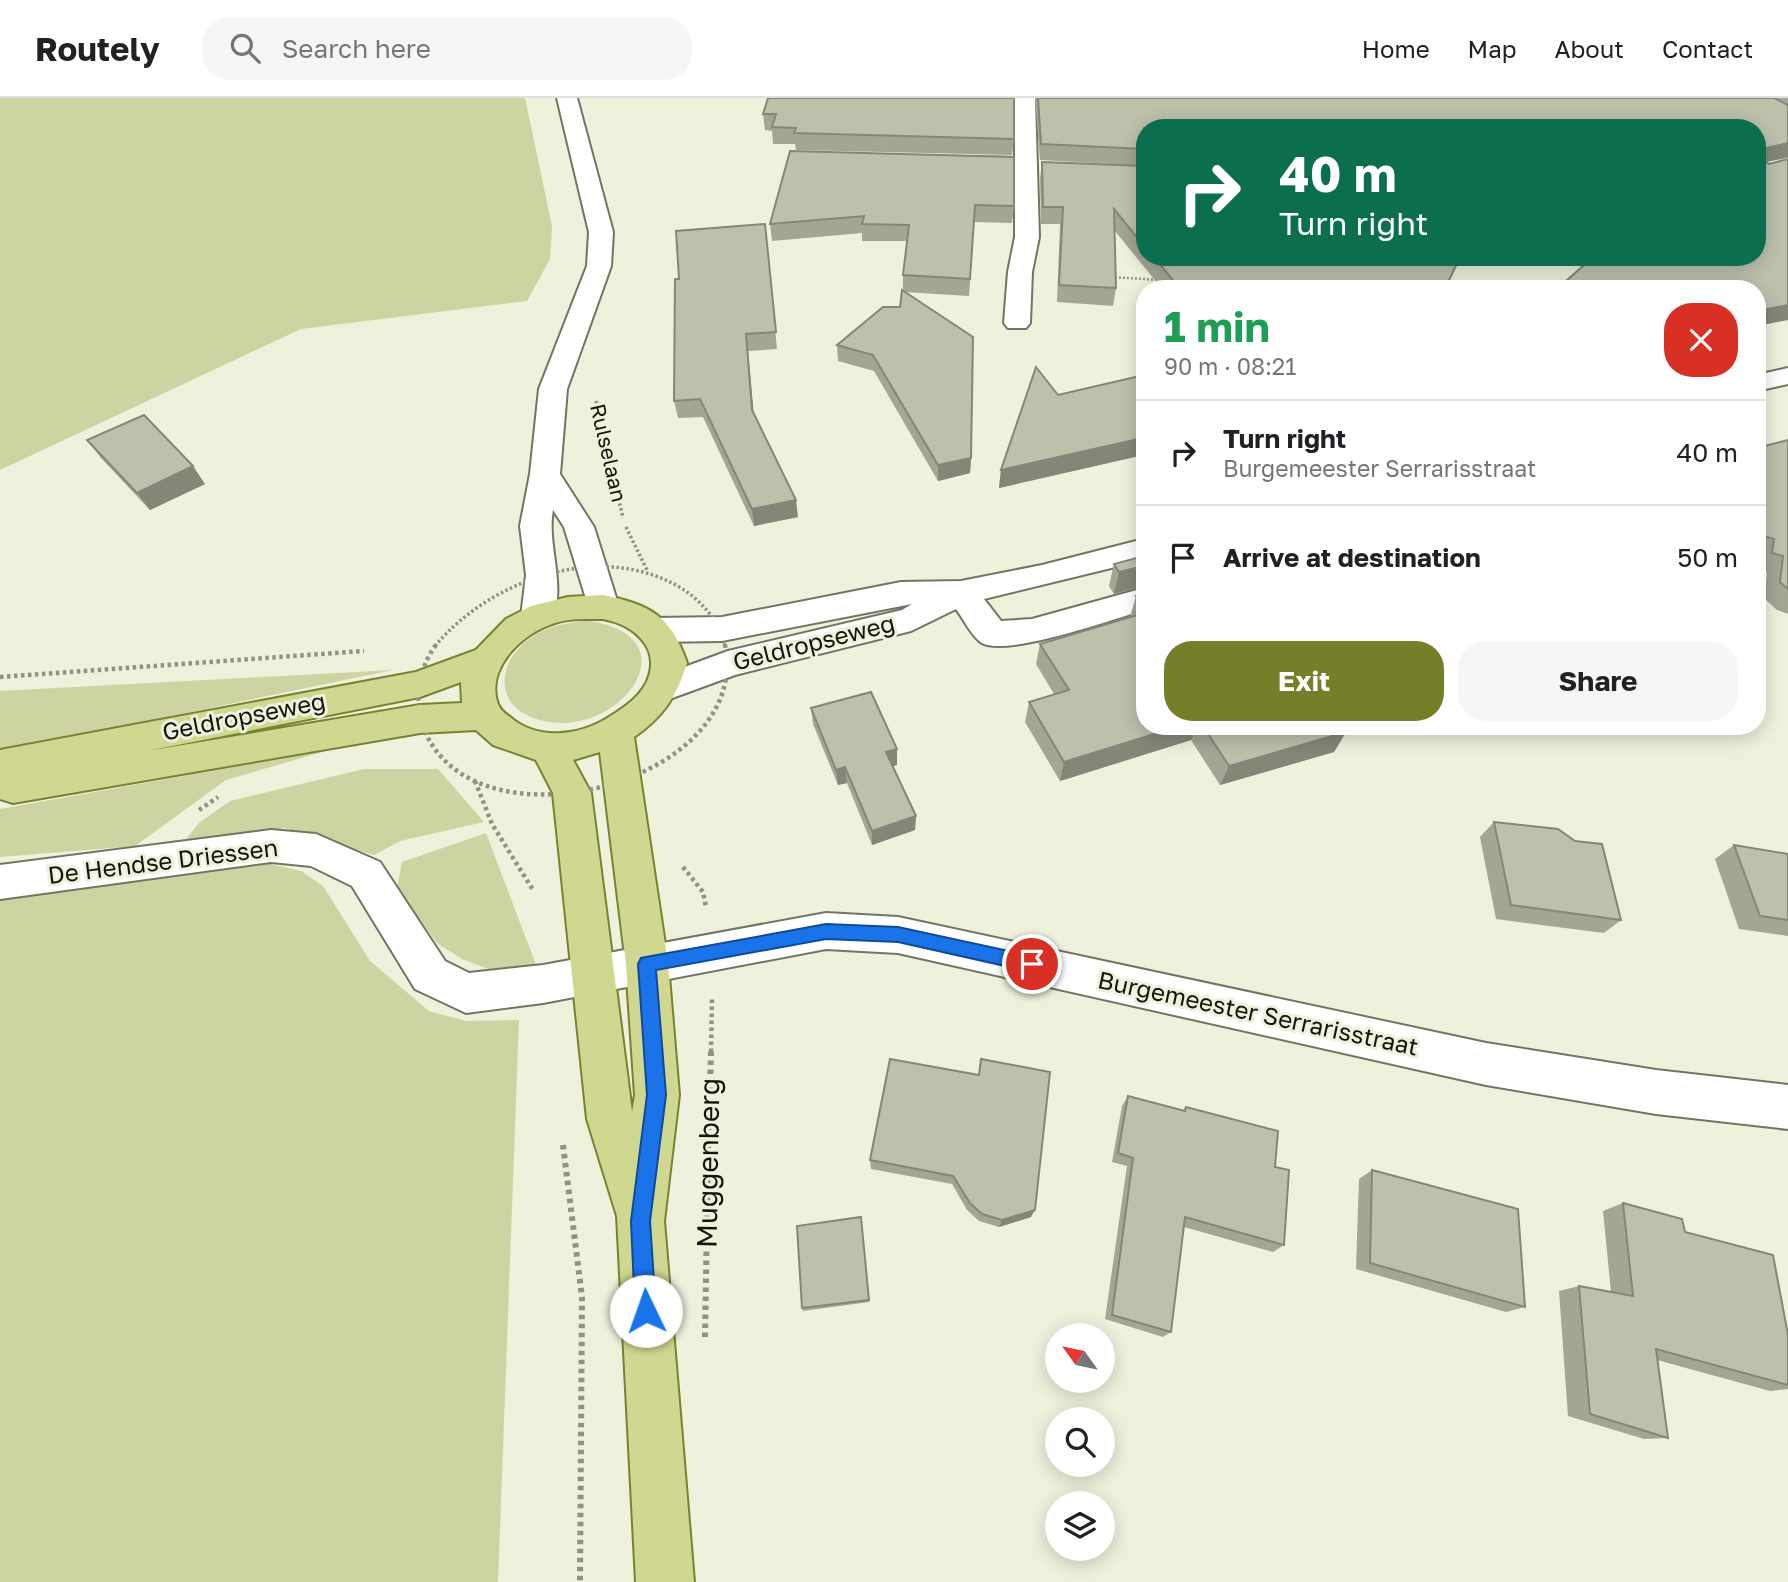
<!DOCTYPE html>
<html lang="en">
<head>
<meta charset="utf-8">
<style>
	:root { --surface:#fff; --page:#f6f6f6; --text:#202124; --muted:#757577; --line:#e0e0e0; --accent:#767e29 }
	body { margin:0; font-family:"Golos Text",sans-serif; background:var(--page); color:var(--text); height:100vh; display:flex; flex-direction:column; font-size:26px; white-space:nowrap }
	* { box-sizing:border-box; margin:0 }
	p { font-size:23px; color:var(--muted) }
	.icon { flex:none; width:38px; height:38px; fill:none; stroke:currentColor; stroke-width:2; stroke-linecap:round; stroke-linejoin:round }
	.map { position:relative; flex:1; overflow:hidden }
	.drawer { position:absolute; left:1136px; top:182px; width:630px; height:455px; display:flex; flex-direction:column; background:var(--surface); border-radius:28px; box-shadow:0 4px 18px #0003 }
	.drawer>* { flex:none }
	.guide { position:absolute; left:1136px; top:21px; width:630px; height:147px; border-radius:28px; box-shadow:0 4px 18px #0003; background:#0b6e4f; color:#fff; overflow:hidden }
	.needle { width:46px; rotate:303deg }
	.controls { position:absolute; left:1045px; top:1225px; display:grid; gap:14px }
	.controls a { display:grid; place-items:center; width:70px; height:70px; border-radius:50%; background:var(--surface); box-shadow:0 4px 18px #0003; font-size:35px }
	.pin { position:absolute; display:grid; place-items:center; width:60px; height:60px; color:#fff; margin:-30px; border:4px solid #fff; border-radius:50%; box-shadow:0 2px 7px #0007 }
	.me { position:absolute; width:77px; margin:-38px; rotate:357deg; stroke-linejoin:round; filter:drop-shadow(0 0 5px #0008) }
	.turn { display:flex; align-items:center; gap:24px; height:147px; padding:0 28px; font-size:32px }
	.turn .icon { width:91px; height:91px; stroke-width:2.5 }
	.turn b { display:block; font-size:49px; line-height:60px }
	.round { display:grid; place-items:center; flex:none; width:74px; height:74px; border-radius:28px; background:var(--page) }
	.headline { display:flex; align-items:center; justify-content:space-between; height:119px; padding:0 28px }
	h1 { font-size:42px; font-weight:700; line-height:52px; color:#1e9e55 }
	.primary-button { display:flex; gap:14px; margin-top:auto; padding:14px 28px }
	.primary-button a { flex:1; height:80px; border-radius:28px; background:var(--accent); color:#fff; font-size:28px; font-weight:700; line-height:80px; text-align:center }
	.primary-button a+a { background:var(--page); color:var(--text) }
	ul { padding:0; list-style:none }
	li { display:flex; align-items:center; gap:21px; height:105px; padding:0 28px; border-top:2px solid var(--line) }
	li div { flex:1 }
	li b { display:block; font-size:26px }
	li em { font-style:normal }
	header { display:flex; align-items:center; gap:42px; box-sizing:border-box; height:98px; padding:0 35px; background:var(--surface); border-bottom:2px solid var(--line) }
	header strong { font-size:33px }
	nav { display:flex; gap:38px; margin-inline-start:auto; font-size:24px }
	.search { width:490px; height:63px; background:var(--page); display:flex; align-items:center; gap:18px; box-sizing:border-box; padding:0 24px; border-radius:28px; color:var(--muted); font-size:26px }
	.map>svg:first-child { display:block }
</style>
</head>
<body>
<header>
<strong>Routely</strong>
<div class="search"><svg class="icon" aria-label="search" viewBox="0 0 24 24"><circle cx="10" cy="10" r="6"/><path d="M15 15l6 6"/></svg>Search here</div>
<nav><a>Home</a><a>Map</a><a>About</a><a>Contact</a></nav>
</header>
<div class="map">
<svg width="1788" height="1484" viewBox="0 0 1788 1484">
	<rect width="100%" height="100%" fill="#eef1dc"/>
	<g fill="#cdd4a1">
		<path d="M0,0H525L552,128L550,161L527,203L301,231L0,372Z"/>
		<path d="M588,523C697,538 618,644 540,622C492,609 496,563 532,539C549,527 568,525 588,523Z"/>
		<path d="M393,572L12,651L0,653V593Z"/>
		<path d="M329,652L226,682L135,748L0,759V711Z"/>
		<path d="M364,671H438L484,724L400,743L374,757L284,730L181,747L199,725L230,703Z"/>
		<path d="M486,735L538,872L510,879L462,861L437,845L397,791L402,764Z"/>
		<path d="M261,764L301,773L323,788L370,863L429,913L466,923L519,922L498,1484H0V802Z"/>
	</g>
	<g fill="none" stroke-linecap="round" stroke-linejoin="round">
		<g stroke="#737563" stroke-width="4">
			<g id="minor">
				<path d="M557,0H577L613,134L611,168L567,291L560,376L594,429L619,509L615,517L603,521L591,517L564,429L553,412C546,449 569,492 549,527L537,531L525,527L521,519L526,477L520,428L530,376L539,291L587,168L589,134Z"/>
				<path d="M1015,0H1035L1039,139L1032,174L1030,225L1026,230H1008L1004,225L1008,174L1015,139V73L962,71L951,65L962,59L1015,60Z"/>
				<path d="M1788,270V286L1757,293V277Z"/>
				<path d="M1144,441V462L984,501L1001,523L1032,521L1144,490V512C1114,521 1007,559 982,545C972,539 963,520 956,511L911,533L735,577L664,603L652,599L647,590L652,581L728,553L902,512L912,506L722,543L655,544L643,540L638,532L643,524L655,520L722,519L901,484L961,483L1042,467Z"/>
				<path d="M271,732L316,736L380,764L445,863L469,875L543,867L826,815L898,819L1486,945L1656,972L1788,987V1031L1656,1016L1486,987L898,855L826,851L543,905L466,915L415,891L352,788L311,768L271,764L0,801V767Z"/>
			</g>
		</g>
		<g stroke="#7a8232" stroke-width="4">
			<path id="major" d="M603,497C651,507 671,518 687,565C677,598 663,619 634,639L668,866L679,997L664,1123L694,1484H636L617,1118L587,1021L553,695L536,662L493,647L476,632L420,635L13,705L0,701V652L416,574L476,552L506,521L531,508L568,499ZM603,521C631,526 659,547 649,578C643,597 625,609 609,619C580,638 537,643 510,619C504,615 499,611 497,603C487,568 524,534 555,525C570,520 587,521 603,521ZM461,584L462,605L420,607L147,653L420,599ZM600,654L626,866L635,997L632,1014L591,695L573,662Z"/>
		</g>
		<path stroke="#909283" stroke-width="2.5" stroke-dasharray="2 2" stroke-linecap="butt" d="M1111,179L1159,182"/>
		<g stroke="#909283" stroke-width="3.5" stroke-dasharray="2.5 2.5" stroke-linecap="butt">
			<path d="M596,303L623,420"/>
			<path d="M626,429L648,474"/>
			<path d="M435,548C491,481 601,442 681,490C702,503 720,524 725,548"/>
		</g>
		<g stroke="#909283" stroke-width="4.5" stroke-dasharray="3.5 3.5" stroke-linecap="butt">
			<path d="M436,547C421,566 414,598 421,622C461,761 754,688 725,547"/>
			<path d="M0,579L364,553"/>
			<path d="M475,683L492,726L533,792"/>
			<path d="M199,712L218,699"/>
			<path d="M683,769L703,794L706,809"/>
			<path d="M711,954L712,901"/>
		</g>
		<g stroke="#909283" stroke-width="6" stroke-dasharray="4.5 4.5" stroke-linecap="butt">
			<path d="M710,994L711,952"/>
			<path d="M563,1047L582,1199L580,1484"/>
			<path d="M705,1239L709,1003"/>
		</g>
		<use href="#minor" fill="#fff" fill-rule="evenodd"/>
		<use href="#major" fill="#d0d790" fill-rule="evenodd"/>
	</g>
	<g fill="#a3a694">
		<path d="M768,0L1014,41L1012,57L796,52L795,46H773L772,33L765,32L763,16Z"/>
		<path d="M1035,0H1788V60L1766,64L1788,222L1757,30H1144V159H1460L1445,191H1162L1115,133L1116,190L1113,208L1057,204L1060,126H1041L1040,81L1042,64L1129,67L1040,62Z"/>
		<path d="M790,53L1014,108L1012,125L974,124L969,198L904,194L971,360L970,375L938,383L874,273L838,263L837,247L900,209L903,193V177L907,143H862V135L772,143L770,126Z"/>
		<path d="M765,126L777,251L748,253L753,314L798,419L754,428L703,319L678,320L674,303L679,181Z"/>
		<path d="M1144,277V361L1142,362L1139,358L999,390L1001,372L1058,297Z"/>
		<path d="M87,342L205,386L150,412L101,360Z"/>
		<path d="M1788,342V516L1777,512L1764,500L1767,475L1757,472L1758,457H1757V350Z"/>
		<path d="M1144,458L1114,496L1109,488L1114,466Z"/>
		<path d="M1144,495V628H1342L1346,634L1334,654L1220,687L1191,642L1060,683L1025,624L1029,604L1054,596L1036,566L1040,546L1130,519L1136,498Z"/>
		<path d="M811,610L897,667L892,668L916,718L915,732L872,747L847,685L838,687L813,626Z"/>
		<path d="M1494,724L1621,822L1604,835L1496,821L1480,739Z"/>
		<path d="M1734,747L1788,756V838L1739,831L1715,761Z"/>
		<path d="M981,961L1031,1119L999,1129L979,1123L967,1112L952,1086L871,1071L870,1062L978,977Z"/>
		<path d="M1128,998L1183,1012L1186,1009L1275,1069L1284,1147L1273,1154L1184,1129L1171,1234L1163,1239L1105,1221L1127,1068L1112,1064L1122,1008Z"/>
		<path d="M1372,1072L1525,1209L1506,1214L1356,1171L1359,1081Z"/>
		<path d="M1623,1105L1788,1237V1291L1770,1293L1657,1262L1668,1340L1644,1341L1568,1318L1559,1193L1579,1188L1611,1194L1603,1113Z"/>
		<path d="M861,1119L869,1204L803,1213L802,1210Z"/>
	</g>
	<g fill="#848778">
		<path d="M1788,45V59L1757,66L1766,50Z"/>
		<path d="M1788,207V222L1757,228V213Z"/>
		<path d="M746,236L748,253L755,329L752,312Z"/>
		<path d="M1143,340L1139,358L999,390L1001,372Z"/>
		<path d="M971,360L970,375L938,383V367Z"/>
		<path d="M193,368L205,386L150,412L137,395Z"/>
		<path d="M796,402L798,419L754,428L752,411Z"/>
		<path d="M1144,468V488L1114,496L1119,474Z"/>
		<path d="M1180,628H1197L1191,642L1060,683L1064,664Z"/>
		<path d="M1346,634L1334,654L1220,687L1229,668Z"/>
		<path d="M897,651V667L886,670V654Z"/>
		<path d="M845,669L847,685L838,687L836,672Z"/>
		<path d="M916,718L915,732L872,747V733Z"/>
		<path d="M1035,1112L1031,1119L999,1129L1002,1122Z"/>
	</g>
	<g fill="#bdc1ac" stroke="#848778" stroke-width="2">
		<path d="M768,0H1014V41L794,35L796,30L772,29L776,16H763Z"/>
		<path d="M1038,0H1774L1788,7V45L1766,50L1765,63L1769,66L1788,61V207L1757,213V191H1557L1593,159H1757V30H1144V51L1041,46Z"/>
		<path d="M790,53L1014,59V108L975,107L970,181L903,177L909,127L862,126L864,118L770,126Z"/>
		<path d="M1042,64L1144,68V148L1114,111L1116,190L1059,187L1063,109H1043Z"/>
		<path d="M765,126L776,234L746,236L752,312L796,402L752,411L700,301L674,303L675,181H679L676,133Z"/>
		<path d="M1154,159H1460L1445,191H1180Z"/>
		<path d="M902,192L973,239L971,360L938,367L873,257L837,247L883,209H900Z"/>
		<path d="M1036,269L1058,297L1144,277V342L1143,340L1001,372Z"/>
		<path d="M144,317L193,368L137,395L87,342Z"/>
		<path d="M1788,342V491L1780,484L1783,458L1772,455L1774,441L1757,436V350Z"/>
		<path d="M1144,458V468L1119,474L1114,466Z"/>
		<path d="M1144,495V510L1136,498Z"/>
		<path d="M1144,515V628H1180L1064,664L1029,604L1069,592L1040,546Z"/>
		<path d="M871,594L897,651L886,654L916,718L872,733L845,669L836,672L811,610Z"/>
		<path d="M1203,628H1342L1346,634L1229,668Z"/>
		<path d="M1494,724L1558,731L1575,743L1602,746L1621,822L1511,807Z"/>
		<path d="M1734,747L1788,756V822L1760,818Z"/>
		<path d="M890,961L979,977L981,961L1050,974L1035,1112L1002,1122L982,1116L970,1105L953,1078L870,1062Z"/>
		<path d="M1128,998L1185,1013L1186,1009L1278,1033L1275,1069L1289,1072L1284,1147L1185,1119L1171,1234L1112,1217L1133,1060L1118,1055Z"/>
		<path d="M1372,1072L1518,1111L1525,1209L1370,1165Z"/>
		<path d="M1623,1105L1682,1121L1685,1134L1773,1157L1788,1237V1287L1656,1251L1668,1340L1590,1316L1579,1188L1633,1198Z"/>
		<path d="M861,1119L869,1202L802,1210L797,1128Z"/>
	</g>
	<path fill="#1a73e8" stroke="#114b97" stroke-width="2" d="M826,826L898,829L1032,858L1041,866L1032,874L898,844L826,841L656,872L666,997L650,1123L656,1213L653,1220L646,1224L638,1220L635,1213L631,1123L647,997L638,866L641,860Z"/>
	<g text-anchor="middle" stroke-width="6" stroke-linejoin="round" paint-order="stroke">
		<g font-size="21" fill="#14150e" stroke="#eef1dc">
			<text transform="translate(608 355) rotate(77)" y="7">Rulselaan</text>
		</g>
		<g font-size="24" fill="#14150e" stroke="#eef1dc">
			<text transform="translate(814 545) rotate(-14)" y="8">Geldropseweg</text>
			<text transform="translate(244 619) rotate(-11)" y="8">Geldropseweg</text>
			<text transform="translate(163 764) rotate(-7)" y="8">De Hendse Driessen</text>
			<text transform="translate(1258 916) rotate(12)" y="8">Burgemeester Serrarisstraat</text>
		</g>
		<g font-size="28" fill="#14150e" stroke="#eef1dc">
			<text transform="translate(708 1065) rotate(-89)" y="10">Muggenberg</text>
		</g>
	</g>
</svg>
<div class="controls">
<a><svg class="needle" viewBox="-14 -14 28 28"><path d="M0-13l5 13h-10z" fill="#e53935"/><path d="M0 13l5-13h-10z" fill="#757577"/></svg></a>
<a><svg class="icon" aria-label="search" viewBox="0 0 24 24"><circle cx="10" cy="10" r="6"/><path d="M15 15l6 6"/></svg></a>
<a><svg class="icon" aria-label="layers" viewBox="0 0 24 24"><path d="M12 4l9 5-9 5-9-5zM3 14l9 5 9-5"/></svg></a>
</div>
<div class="pin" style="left:1032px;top:866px;background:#d93025"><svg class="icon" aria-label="arrive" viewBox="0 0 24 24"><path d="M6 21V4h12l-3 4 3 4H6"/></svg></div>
<svg class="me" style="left:646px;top:1213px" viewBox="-20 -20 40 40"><circle r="19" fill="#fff"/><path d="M0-13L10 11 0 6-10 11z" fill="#1a73e8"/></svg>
<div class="guide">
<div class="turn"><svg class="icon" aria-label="right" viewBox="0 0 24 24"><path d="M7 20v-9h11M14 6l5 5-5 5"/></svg><div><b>40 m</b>Turn right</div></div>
</div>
<section class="drawer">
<div class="headline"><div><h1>1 min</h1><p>90 m · 08:21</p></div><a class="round" style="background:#d93025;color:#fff"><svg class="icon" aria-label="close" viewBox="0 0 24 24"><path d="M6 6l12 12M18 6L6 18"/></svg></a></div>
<ul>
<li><svg class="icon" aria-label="right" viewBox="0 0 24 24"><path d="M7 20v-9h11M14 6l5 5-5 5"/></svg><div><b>Turn right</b><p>Burgemeester Serrarisstraat</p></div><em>40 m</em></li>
<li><svg class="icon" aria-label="arrive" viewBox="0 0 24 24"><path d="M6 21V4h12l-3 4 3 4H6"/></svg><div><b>Arrive at destination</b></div><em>50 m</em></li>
</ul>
<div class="primary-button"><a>Exit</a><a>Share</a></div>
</section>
</div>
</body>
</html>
